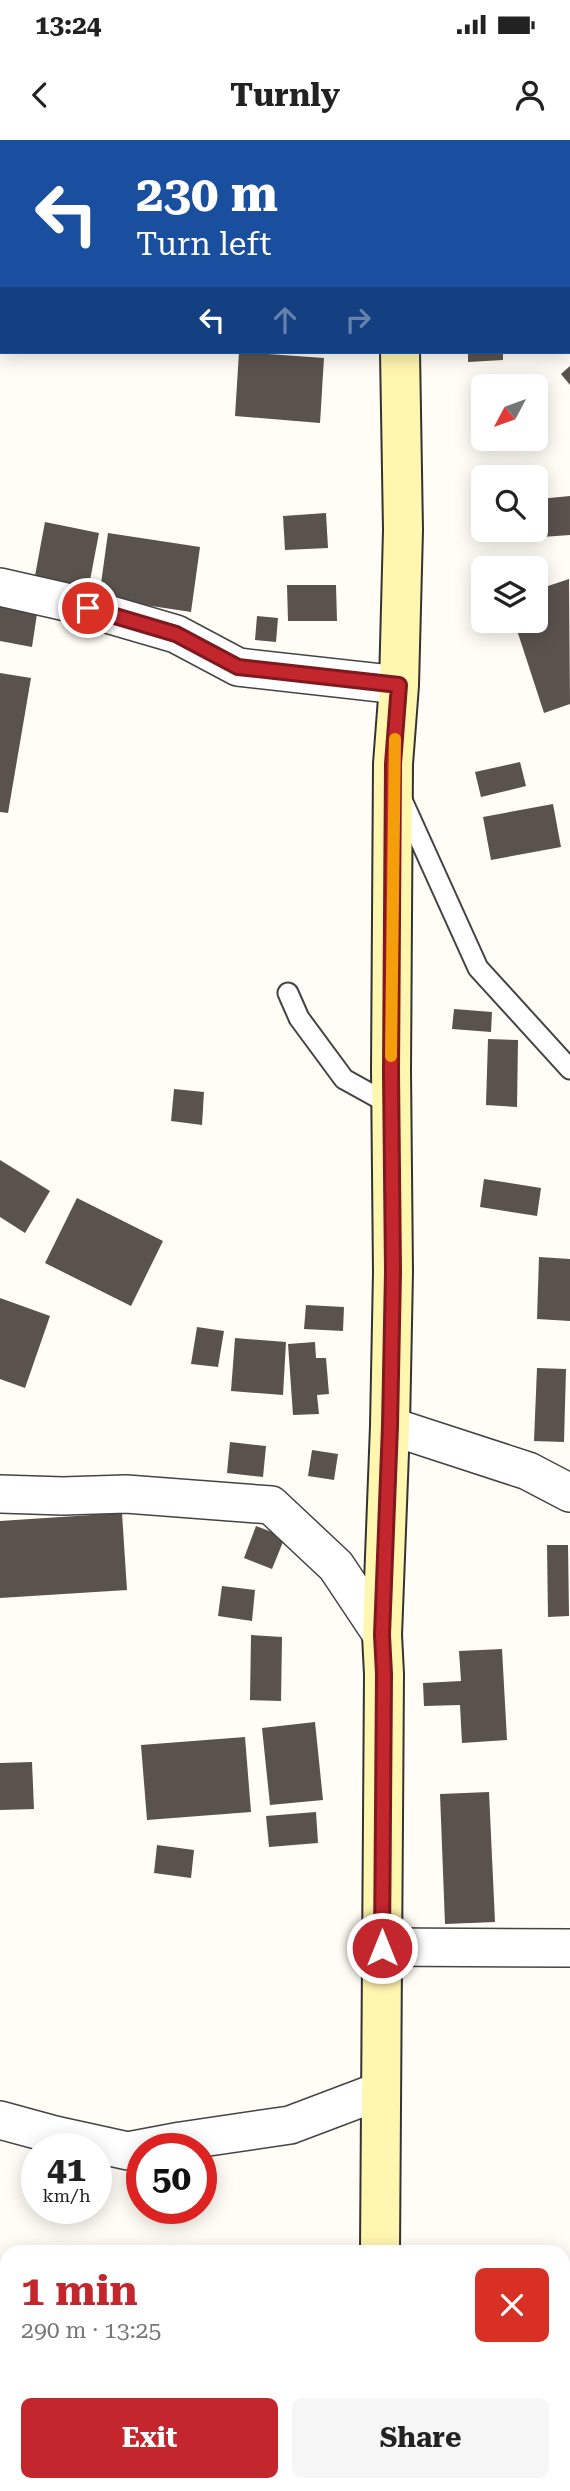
<!DOCTYPE html>
<html lang="en">
<head>
<meta charset="utf-8">
<style>
	:root { --surface:#fff; --page:#f6f6f6; --text:#222; --muted:#767676; --accent:#c4262e }
	body { margin:0; font-family:"Roboto Serif",serif; background:var(--page); color:var(--text); height:100vh; display:flex; flex-direction:column; font-size:26px; white-space:nowrap }
	* { box-sizing:border-box; margin:0 }
	p { font-size:23px; color:var(--muted) }
	.icon { flex:none; width:38px; height:38px; fill:none; stroke:currentColor; stroke-width:2; stroke-linecap:round; stroke-linejoin:round }
	.map { position:relative; flex:1; overflow:hidden }
	.side { position:absolute; left:0px; top:2105px; width:570px; height:247px; display:flex; flex-direction:column; background:var(--surface); border-radius:21px 21px 0 0; box-shadow:0 4px 18px #0003 }
	.side>* { flex:none }
	.guide { position:absolute; left:0px; top:0px; width:570px; height:214px; box-shadow:0 4px 18px #0003; background:#1a4fa0; color:#fff; overflow:hidden }
	.needle { width:46px; rotate:229deg }
	.buttons { position:absolute; left:471px; top:234px; display:grid; gap:14px }
	.buttons a { display:grid; place-items:center; width:77px; height:77px; border-radius:10px; background:var(--surface); box-shadow:0 4px 18px #0003; font-size:35px }
	.speed { position:absolute; left:21px; top:1993px; display:flex; gap:14px; font-size:35px; font-weight:700; text-align:center }
	.speed>* { display:grid; place-content:center; width:91px; height:91px; border-radius:50%; background:var(--surface); box-shadow:0 4px 18px #0003; line-height:1 }
	.speed small { font-size:18px; font-weight:400 }
	.speed .limit { border:10px solid #d22; background:#fff; color:#111 }
	.pin { position:absolute; display:grid; place-items:center; width:60px; height:60px; color:#fff; margin:-30px; border:4px solid #fff; border-radius:50%; box-shadow:0 2px 7px #0007 }
	.me { position:absolute; width:77px; margin:-38px; rotate:0deg; stroke-linejoin:round; filter:drop-shadow(0 0 5px #0008) }
	.turn { display:flex; align-items:center; gap:24px; height:147px; padding:0 21px; font-size:32px }
	.turn .icon { width:91px; height:91px; stroke-width:2.5 }
	.turn b { display:block; font-size:49px; line-height:60px }
	.lanes { display:flex; align-items:center; height:66px; padding:0 21px; background:#0003; justify-content:center; gap:35px; direction:ltr }
	.lanes .off { opacity:.35 }
	.round { display:grid; place-items:center; flex:none; width:74px; height:74px; border-radius:10px; background:var(--page) }
	.headline { display:flex; align-items:center; justify-content:space-between; height:119px; padding:0 21px }
	h1 { font-size:42px; font-weight:700; line-height:52px; color:var(--accent) }
	.button { display:flex; gap:14px; margin-top:auto; padding:14px 21px }
	.button a { flex:1; height:80px; border-radius:10px; background:var(--accent); color:#fff; font-size:28px; font-weight:700; line-height:80px; text-align:center }
	.button a+a { background:var(--page); color:var(--text) }
	.status { display:flex; justify-content:space-between; align-items:center; height:49px; padding:0 35px; background:var(--surface); direction:ltr }
	.status svg { height:19px; fill:currentColor }
	header { display:flex; justify-content:space-between; align-items:center; height:91px; padding:0 21px; background:var(--surface); font-size:32px; font-weight:700 }
	.map>svg:first-child { display:block }
</style>
</head>
<body>
<div class="status"><b>13:24</b><svg viewBox="0 0 49 12"><path d="M0 12V9h3v3zM5 12V6h3v6zM10 12V3h3v9zM15 12V0h3v12zM26 1h20v11H26zM47 4h2v5h-2z"/></svg></div>
<header><svg class="icon" aria-label="back" viewBox="0 0 24 24"><path d="M15 5l-7 7 7 7"/></svg>Turnly<svg class="icon" aria-label="person" viewBox="0 0 24 24"><circle cx="12" cy="8" r="4"/><path d="M4 21q1-7 8-7t8 7"/></svg></header>
<div class="map">
<svg width="570" height="2351" viewBox="0 0 570 2351">
	<rect width="100%" height="100%" fill="#fffdf5"/>
	<g fill="#5a524d">
		<path d="M239,212L324,218L320,283L235,276Z"/>
		<path d="M468,212H503V220L468,222Z"/>
		<path d="M570,226V245L561,234Z"/>
		<path d="M570,356V395L542,397L539,359Z"/>
		<path d="M326,373L328,408L285,410L283,376Z"/>
		<path d="M45,382L99,393L88,451L34,441Z"/>
		<path d="M108,393L200,407L191,472L99,458Z"/>
		<path d="M472,421L505,422V429H483V441L472,440Z"/>
		<path d="M569,439L570,564L544,573L514,481H536V450Z"/>
		<path d="M287,445H336L337,481H288Z"/>
		<path d="M0,461L38,467L32,507L0,501Z"/>
		<path d="M257,476L278,478L276,502L255,500Z"/>
		<path d="M0,533L31,538L8,673L0,672Z"/>
		<path d="M520,622L526,646L481,657L475,632Z"/>
		<path d="M553,664L561,707L491,720L483,677Z"/>
		<path d="M454,869L492,872L491,892L452,889Z"/>
		<path d="M488,899L518,900L517,967L486,965Z"/>
		<path d="M174,949L204,952L202,985L171,981Z"/>
		<path d="M0,1020L50,1051L25,1093L0,1077Z"/>
		<path d="M484,1039L541,1048L537,1076L480,1067Z"/>
		<path d="M77,1058L163,1101L131,1166L45,1123Z"/>
		<path d="M539,1117L570,1119V1181L537,1179Z"/>
		<path d="M0,1158L50,1176L25,1248L0,1239Z"/>
		<path d="M306,1165L344,1167L343,1191L304,1189Z"/>
		<path d="M197,1187L224,1191L218,1227L191,1224Z"/>
		<path d="M235,1198L286,1202L283,1255L231,1251Z"/>
		<path d="M315,1202L316,1218H326L329,1254L317,1255L319,1274L293,1275L288,1204Z"/>
		<path d="M537,1228L566,1229L564,1302L534,1301Z"/>
		<path d="M230,1302L266,1306L263,1337L227,1333Z"/>
		<path d="M312,1310L338,1314L334,1340L308,1336Z"/>
		<path d="M122,1373L127,1450L0,1458V1381Z"/>
		<path d="M256,1386L285,1397L272,1429L244,1418Z"/>
		<path d="M547,1405H568L569,1476L548,1477Z"/>
		<path d="M222,1446L255,1450L252,1481L218,1476Z"/>
		<path d="M251,1495L282,1497L281,1561L250,1560Z"/>
		<path d="M502,1509L507,1600L462,1603L460,1565L424,1566L423,1543L461,1541L459,1511Z"/>
		<path d="M315,1582L323,1660L270,1665L262,1588Z"/>
		<path d="M245,1597L251,1672L147,1680L141,1605Z"/>
		<path d="M32,1622L34,1669L0,1670V1623Z"/>
		<path d="M489,1652L495,1782L445,1784L440,1654Z"/>
		<path d="M316,1672L318,1703L269,1707L266,1676Z"/>
		<path d="M157,1705L194,1710L191,1738L154,1733Z"/>
	</g>
	<g fill="none" stroke-linecap="round" stroke-linejoin="round">
		<g stroke="#444" stroke-width="23">
			<g id="service">
				<path d="M402,660L478,828L570,929"/>
				<path d="M288,853L299,878L344,939L391,965"/>
				<path d="M564,2253L570,2256"/>
			</g>
		</g>
		<g stroke="#444" stroke-width="40">
			<g id="minor">
				<path d="M497,0L498,2"/>
				<path d="M569,106L570,108"/>
				<path d="M0,447L66,462L176,494L238,527L399,545"/>
				<path d="M390,1286L528,1331L570,1353"/>
				<path d="M0,1354L63,1356L126,1354L271,1365L336,1426L382,1495"/>
				<path d="M382,1807L570,1808"/>
				<path d="M0,1980L55,1995L128,2011L181,2001L290,1985L380,1951"/>
			</g>
		</g>
		<g stroke="#444" stroke-width="42">
			<g id="tertiary">
				<path d="M443,0L445,2"/>
				<path d="M569,162L570,164"/>
			</g>
		</g>
		<g stroke="#333" stroke-width="42">
			<g id="secondary">
				<path d="M393,0V2"/>
				<path d="M380,2112L384,1534L382,1495L390,1286L393,1132L391,931L393,624L399,545L403,390L400,212"/>
				<path d="M382,2345V2351"/>
			</g>
		</g>
		<use href="#service" stroke="#fff" stroke-width="19"/>
		<use href="#minor" stroke="#fff" stroke-width="37"/>
		<use href="#tertiary" stroke="#fff" stroke-width="38"/>
		<use href="#secondary" stroke="#fff6b0" stroke-width="38"/>
	</g>
	<g fill="none" stroke-linecap="round" stroke-linejoin="round">
		<g stroke="#7f191e" stroke-width="18">
			<path id="route" d="M88,468L176,494L238,527L399,545L393,624L391,932L393,1132L390,1286L382,1495L384,1534L382,1808"/>
		</g>
		<use href="#route" stroke="#c4262e" stroke-width="12"/>
		<path stroke="#f59e0b" stroke-width="12" d="M391,916L395,599"/>
	</g>
</svg>
<div class="buttons">
<a><svg class="needle" viewBox="-14 -14 28 28"><path d="M0-13l5 13h-10z" fill="#e53935"/><path d="M0 13l5-13h-10z" fill="#767676"/></svg></a>
<a><svg class="icon" aria-label="search" viewBox="0 0 24 24"><circle cx="10" cy="10" r="6"/><path d="M15 15l6 6"/></svg></a>
<a><svg class="icon" aria-label="layers" viewBox="0 0 24 24"><path d="M12 4l9 5-9 5-9-5zM3 14l9 5 9-5"/></svg></a>
</div>
<div class="speed"><div>41<small>km/h</small></div><div class="limit">50</div></div>
<div class="pin" style="left:88px;top:468px;background:#d93025"><svg class="icon" aria-label="arrive" viewBox="0 0 24 24"><path d="M6 21V4h12l-3 4 3 4H6"/></svg></div>
<svg class="me" style="left:382px;top:1808px" viewBox="-20 -20 40 40"><circle r="17" fill="#c4262e" stroke="#fff" stroke-width="3"/><path d="M0-11L8 9 0 5-8 9z" fill="#fff"/></svg>
<div class="guide">
<div class="turn"><svg class="icon" aria-label="left" viewBox="0 0 24 24"><path d="M17 20v-9H6M10 6l-5 5 5 5"/></svg><div><b>230 m</b>Turn left</div></div>
<div class="lanes"><svg class="icon" aria-label="left" viewBox="0 0 24 24"><path d="M17 20v-9H6M10 6l-5 5 5 5"/></svg><svg class="icon off" aria-label="ahead" viewBox="0 0 24 24"><path d="M12 20V5M6 11l6-6 6 6"/></svg><svg class="icon off" aria-label="right" viewBox="0 0 24 24"><path d="M7 20v-9h11M14 6l5 5-5 5"/></svg></div>
</div>
<section class="side">
<div class="headline"><div><h1>1 min</h1><p>290 m · 13:25</p></div><a class="round" style="background:#d93025;color:#fff"><svg class="icon" aria-label="close" viewBox="0 0 24 24"><path d="M6 6l12 12M18 6L6 18"/></svg></a></div>
<div class="button"><a>Exit</a><a>Share</a></div>
</section>
</div>
</body>
</html>
